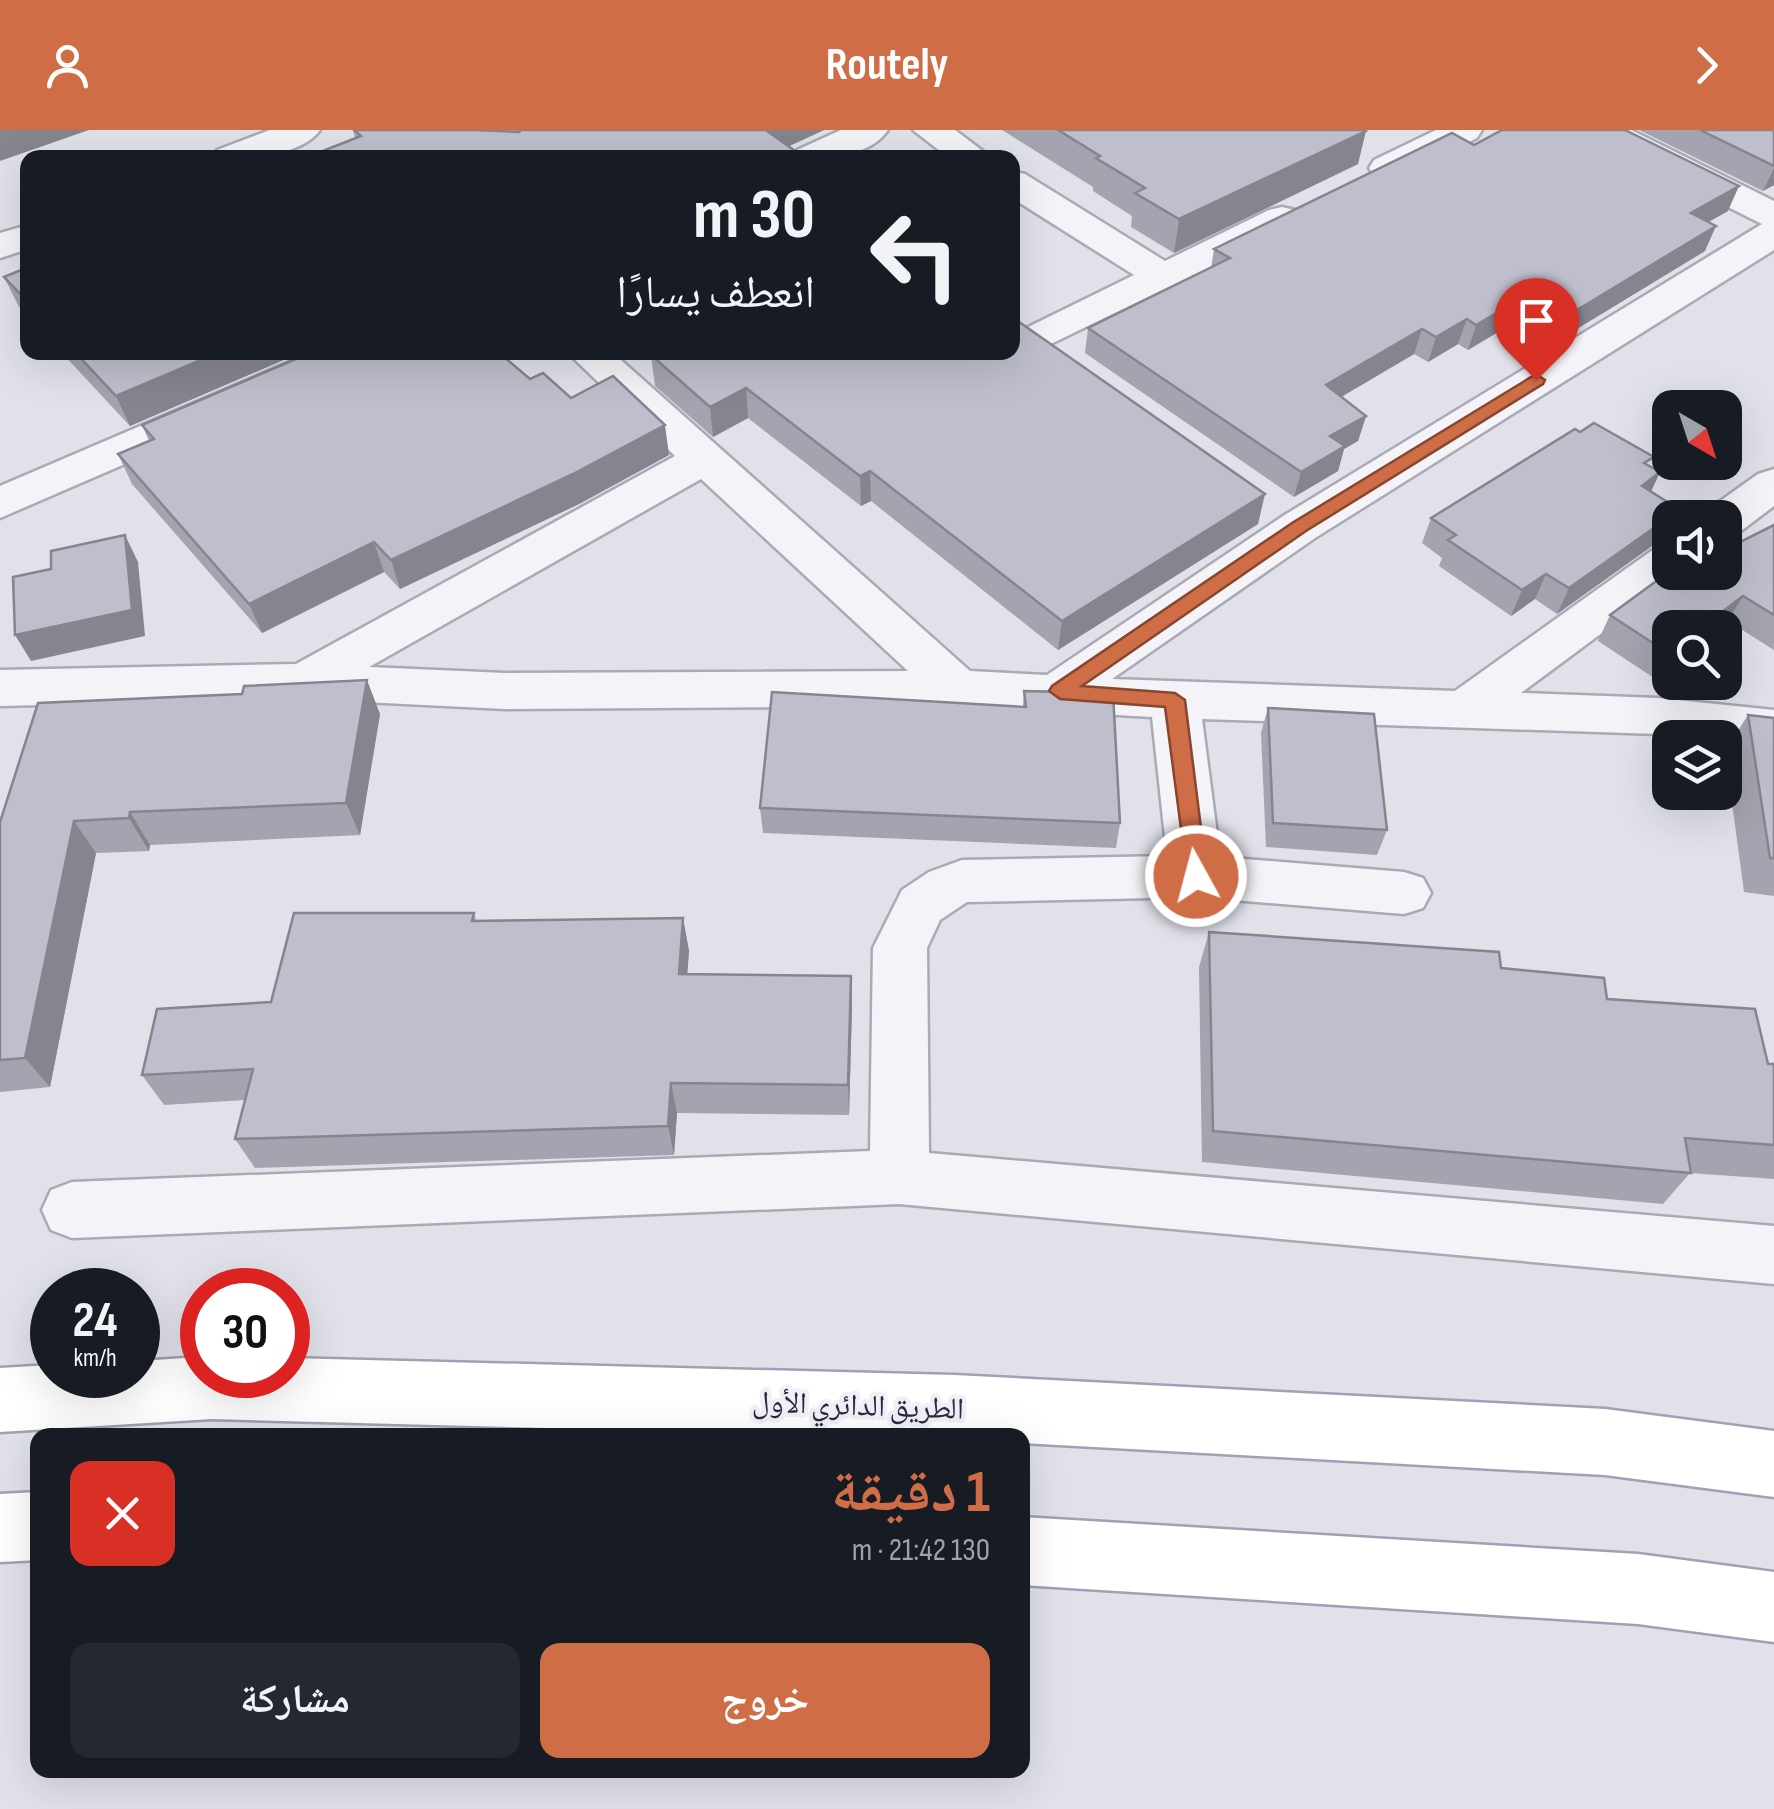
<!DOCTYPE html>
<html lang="ar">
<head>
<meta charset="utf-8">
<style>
	:root { --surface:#171b24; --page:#242831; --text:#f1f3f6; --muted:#9ea1a6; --accent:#cf6d46 }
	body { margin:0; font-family:"Sofia Sans Condensed","Noto Naskh Arabic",sans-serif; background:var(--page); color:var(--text); direction:rtl; height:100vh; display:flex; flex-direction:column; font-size:38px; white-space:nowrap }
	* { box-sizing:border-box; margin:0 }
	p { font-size:32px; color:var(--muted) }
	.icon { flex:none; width:55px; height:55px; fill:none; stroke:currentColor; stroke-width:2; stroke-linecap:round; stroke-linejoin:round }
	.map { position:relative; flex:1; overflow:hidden; direction:ltr }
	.side { position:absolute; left:30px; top:1298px; width:1000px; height:350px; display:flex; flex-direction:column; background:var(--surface); border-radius:20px; box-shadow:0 10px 40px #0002; direction:rtl }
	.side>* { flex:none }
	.hud { position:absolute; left:20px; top:20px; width:1000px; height:210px; border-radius:20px; box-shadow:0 10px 40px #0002; direction:rtl; background:#171b24; color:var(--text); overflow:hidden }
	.needle { width:65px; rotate:141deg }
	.tools { position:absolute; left:1652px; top:260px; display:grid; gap:20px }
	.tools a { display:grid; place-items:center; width:90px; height:90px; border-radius:20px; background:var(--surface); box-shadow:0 10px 40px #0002; font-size:50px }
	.speed { position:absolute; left:30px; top:1138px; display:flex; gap:20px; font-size:50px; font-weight:700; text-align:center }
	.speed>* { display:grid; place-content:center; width:130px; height:130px; border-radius:50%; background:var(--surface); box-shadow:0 10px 40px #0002; line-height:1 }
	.speed small { font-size:25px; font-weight:400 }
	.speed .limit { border:15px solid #d22; background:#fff; color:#111 }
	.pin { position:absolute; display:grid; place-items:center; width:85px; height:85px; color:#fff; margin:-102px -42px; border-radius:50% 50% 50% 0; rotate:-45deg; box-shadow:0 0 10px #0007 }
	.pin .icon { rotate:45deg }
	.me { position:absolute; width:110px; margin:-55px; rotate:353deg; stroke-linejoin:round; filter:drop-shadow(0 0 8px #0008) }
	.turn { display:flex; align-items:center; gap:35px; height:210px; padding:0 40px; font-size:45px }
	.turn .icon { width:130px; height:130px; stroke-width:2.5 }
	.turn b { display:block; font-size:70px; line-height:85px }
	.round { display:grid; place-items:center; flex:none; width:105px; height:105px; border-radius:20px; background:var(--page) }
	.overview { display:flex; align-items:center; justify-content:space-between; height:170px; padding:0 40px }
	h1 { font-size:60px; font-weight:700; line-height:75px; color:var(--accent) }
	.cta { display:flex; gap:20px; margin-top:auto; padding:20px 40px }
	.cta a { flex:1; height:115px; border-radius:20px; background:var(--accent); color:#fff; font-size:40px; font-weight:700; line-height:115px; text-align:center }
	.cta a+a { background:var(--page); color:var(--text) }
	header { display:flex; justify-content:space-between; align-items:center; height:130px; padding:0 40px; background:var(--accent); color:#fff; font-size:45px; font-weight:700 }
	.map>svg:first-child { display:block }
</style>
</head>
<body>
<header><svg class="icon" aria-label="forward" viewBox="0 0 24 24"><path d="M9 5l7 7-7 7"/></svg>Routely<svg class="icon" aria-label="person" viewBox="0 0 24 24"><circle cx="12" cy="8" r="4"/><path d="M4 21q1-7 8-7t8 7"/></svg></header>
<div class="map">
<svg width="1774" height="1679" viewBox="0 0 1774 1679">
	<rect width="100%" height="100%" fill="#e1e1ea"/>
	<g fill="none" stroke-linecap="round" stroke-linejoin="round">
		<g stroke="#aaaab7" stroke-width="5">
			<g id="minor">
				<path d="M270,0H320C300,28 243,28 212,28L217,20Z"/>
				<path d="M841,0H888C868,29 823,28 792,28L797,20Z"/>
				<path d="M913,0H955L992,28H949Z"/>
				<path d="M1436,0H1482L1477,8L1400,46L1387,49L1374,46L1369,38L1374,30Z"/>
				<path d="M1585,0H1631L1774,71V120L1315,408L1112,549L1455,561L1654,419L1670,414V442H1684L1521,563L1658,568L1774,580V616L1725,611V608L1658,604L1202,589L1220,727L1404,742L1423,748L1431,763L1423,778L1404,784L1196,767L967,772L940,790L927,818L929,1023L1774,1096V1154L899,1074L72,1108L51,1100L42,1080L51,1060L72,1052L870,1021L873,818L902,760L929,742L962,730L1167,726L1152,587L958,576L505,579L304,569L0,576V540L296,534L675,326L567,222H612L970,541L1047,545L1283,386L1762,94L1590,8ZM701,349L908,541L505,543L369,537Z"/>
				<path d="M1012,41L1025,44L1165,131L1269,80L1282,77L1295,80L1301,88L1295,96L1034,222L1020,219L1014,210L1020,201L1134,145L1012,68Z"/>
				<path d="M28,95V119L0,128V103Z"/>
				<path d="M313,222H369L363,231L0,388V356Z"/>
				<path d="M1774,339V376L1741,401L1725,405V388H1704L1709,379L1758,344Z"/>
			</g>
		</g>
		<g stroke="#a1a0b5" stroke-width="5">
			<g id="major">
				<path d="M202,1227V1245H288V1228L954,1245L1605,1279L1774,1301V1367L1605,1345L1022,1313V1305H807L212,1289L0,1302V1238L52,1235V1245H138V1231Z"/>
				<path d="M38,1362V1430L0,1432V1364Z"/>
				<path d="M1022,1387L1638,1424L1774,1442V1512L1638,1494L1022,1455Z"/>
			</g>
		</g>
		<use href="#minor" fill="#f4f4f8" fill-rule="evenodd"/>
		<use href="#major" fill="#fff" fill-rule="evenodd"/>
	</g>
	<g fill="#a4a3af">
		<path d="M353,0L501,1L499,0H824L789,16L805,28H316L315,24L355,8Z"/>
		<path d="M1002,0H1365L1358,34L1174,123L1131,97L1132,86L1093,61V57Z"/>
		<path d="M1639,0H1774V55L1763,61Z"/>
		<path d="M1474,15L1728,81L1708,92L1705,121L1557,211L1531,196L1509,209L1498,202L1468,220L1458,214L1428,232L1414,224L1341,267L1366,286L1358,311L1344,319L1338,341L1294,367L1085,223L1088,198L1211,138L1214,119Z"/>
		<path d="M4,147L28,172V186L19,177Z"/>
		<path d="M61,222H302L130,296Z"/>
		<path d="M651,225L1258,394L1058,520L871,371L861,376L748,288L713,307L655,256Z"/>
		<path d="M530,249L571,268L669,325L579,374L400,459L384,442L262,503L132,354L118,324L149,311L142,295Z"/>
		<path d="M1649,336L1660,342L1651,361L1693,388H1670V412L1652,416L1557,484L1535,469L1511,486L1439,436L1442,428L1422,413L1431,388Z"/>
		<path d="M1774,395V520L1728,491L1720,498H1670V536L1654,548L1598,511L1610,485L1736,414Z"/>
		<path d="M1024,561L1120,693L1116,718L763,703L760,678L1023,576Z"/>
		<path d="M242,564L380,584L360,705L150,715L149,721L96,723L50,957L0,962V692Z"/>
		<path d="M1268,578L1387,700L1377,725L1266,717L1261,603Z"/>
		<path d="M1748,585L1774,588V766L1744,762L1725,621Z"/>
		<path d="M474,783L476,790L683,788L689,821L687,844L851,846L852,877L849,985L677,983L674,1025L255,1038L235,1009L245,970L164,975L142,945L271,872Z"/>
		<path d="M1209,802L1501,838L1607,869L1768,934H1774V1049L1690,1043L1663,1074L1202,1032L1199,837Z"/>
	</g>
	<g fill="#86858f">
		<path d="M0,0H89L0,31Z"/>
		<path d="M770,0H824L783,19L767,1Z"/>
		<path d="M1366,1L1358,34L1174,123L1179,89Z"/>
		<path d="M1774,38V55L1763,61Z"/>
		<path d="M1739,56L1728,81L1680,108L1691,83Z"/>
		<path d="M1716,96L1705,121L1557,211L1567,186Z"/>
		<path d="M1541,171L1531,196L1509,209L1518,184Z"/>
		<path d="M1507,177L1498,202L1468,220L1476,195Z"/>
		<path d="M1467,189L1458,214L1428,232L1436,207Z"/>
		<path d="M1422,199L1414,224L1319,280L1326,255Z"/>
		<path d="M220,222H302L130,296L116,266Z"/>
		<path d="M746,258L748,288L713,307L710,277Z"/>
		<path d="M1366,286L1358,311L1344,319L1338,341L1294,367L1301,342L1330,306Z"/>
		<path d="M665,295L669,325L579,374L400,459L391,430Z"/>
		<path d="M870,341L871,371L861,376L860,346Z"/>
		<path d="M1660,342L1648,368L1642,356Z"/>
		<path d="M1265,364L1258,394L1058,520L1062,491Z"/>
		<path d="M1670,389V412L1652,416L1557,484L1569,458L1665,390Z"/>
		<path d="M125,405L138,432L145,506L31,531L15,505Z"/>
		<path d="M374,412L384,442L262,503L249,474Z"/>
		<path d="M1546,444L1535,469L1511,486L1522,460Z"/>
		<path d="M1743,466L1728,491L1720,498H1701Z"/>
		<path d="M1670,521V536L1654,548L1668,523Z"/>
		<path d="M367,550L380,584L360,705L346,673Z"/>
		<path d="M130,682L150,715L149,721L129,688Z"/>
		<path d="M74,691L96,723L50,957L25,928Z"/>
		<path d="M683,788L689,821L685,875L679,844Z"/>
		<path d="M851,846L852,877L849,985L848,955Z"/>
		<path d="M671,953L677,983L674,1025L668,996Z"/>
	</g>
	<g fill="#bfbecc" stroke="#86858f" stroke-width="2.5">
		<path d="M354,0H474L519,2L521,0H770L767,1L805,28H319L315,24L361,6Z"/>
		<path d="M1058,0H1365L1366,1L1179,89L1135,63L1145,58L1096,28L1100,26Z"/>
		<path d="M1502,0H1625L1739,56L1691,83L1716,96L1567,186L1541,171L1518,184L1507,177L1476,195L1467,189L1436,207L1422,199L1326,255L1366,286L1330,306L1345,316L1301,342L1088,198L1230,128L1214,119L1452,3L1474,15Z"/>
		<path d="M1700,0H1774V36Z"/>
		<path d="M28,137V172L4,147Z"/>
		<path d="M1012,187L1265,364L1062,491L870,341L860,346L746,258L710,277L651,225L657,222H1012Z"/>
		<path d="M75,222H220L116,266Z"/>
		<path d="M312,222H498L530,249L543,243L571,268L613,246L665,295L573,344L391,430L374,412L249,474L118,324L154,309L142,295Z"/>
		<path d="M1594,293L1654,327L1644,333L1660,342L1642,356L1693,388H1686V385L1670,388L1665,390L1569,458L1546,444L1522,460L1448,410L1456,405L1431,388L1575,299L1580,302Z"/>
		<path d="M1774,395V485L1743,466L1701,498H1670V521L1668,523L1610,485L1670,441L1725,442V408L1736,414Z"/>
		<path d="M125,405L132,480L15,505L13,447L51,439V421Z"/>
		<path d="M367,550L346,673L130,682L129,688L74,691L25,928L0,930V692L38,573L242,564L244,556Z"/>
		<path d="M1024,561L1113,563L1120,693L760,678L772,562L1026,577Z"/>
		<path d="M1268,578L1374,584L1387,700L1273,693Z"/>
		<path d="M1748,585L1774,588V728H1770Z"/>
		<path d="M294,783H474L472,791L683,788L679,844L851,846L848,955L671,953L668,996L235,1009L253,939L142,945L157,879L271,872Z"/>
		<path d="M1209,802L1499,822L1501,838L1604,848L1607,869L1755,879L1768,934H1774V1015L1685,1008L1691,1043L1213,1001Z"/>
	</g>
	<path fill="#cf6d46" stroke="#87472e" stroke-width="2.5" d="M1536,244L1545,250L1543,254L1306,401L1082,556L1175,563L1185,570L1207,746L1203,752H1188L1165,577L1060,569L1049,561L1052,556L1292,393Z"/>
	<g text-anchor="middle" stroke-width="9" stroke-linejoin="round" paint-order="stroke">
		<g font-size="30" fill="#2b2941" stroke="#f1f0f7">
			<text transform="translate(858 1275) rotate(2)" y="10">الطريق الدائري الأول</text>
		</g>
	</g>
</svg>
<div class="tools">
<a><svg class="needle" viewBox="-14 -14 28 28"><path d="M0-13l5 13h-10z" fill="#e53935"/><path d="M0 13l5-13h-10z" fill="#9ea1a6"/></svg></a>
<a><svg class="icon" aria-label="sound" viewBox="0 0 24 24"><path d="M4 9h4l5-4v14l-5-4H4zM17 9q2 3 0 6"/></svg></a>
<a><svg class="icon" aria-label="search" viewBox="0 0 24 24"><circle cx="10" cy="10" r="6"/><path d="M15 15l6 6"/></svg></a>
<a><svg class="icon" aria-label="layers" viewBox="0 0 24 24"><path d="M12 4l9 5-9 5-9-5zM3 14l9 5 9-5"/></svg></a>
</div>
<div class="speed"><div>24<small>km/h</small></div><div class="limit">30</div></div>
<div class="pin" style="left:1536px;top:250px;background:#d93025"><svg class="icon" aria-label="arrive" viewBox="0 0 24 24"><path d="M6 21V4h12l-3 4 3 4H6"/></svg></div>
<svg class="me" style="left:1196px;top:746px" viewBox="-20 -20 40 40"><circle r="17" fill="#cf6d46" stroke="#fff" stroke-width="3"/><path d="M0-11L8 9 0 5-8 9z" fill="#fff"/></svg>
<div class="hud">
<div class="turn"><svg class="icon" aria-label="left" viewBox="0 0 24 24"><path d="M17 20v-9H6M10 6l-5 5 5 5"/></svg><div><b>30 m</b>انعطف يسارًا</div></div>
</div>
<section class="side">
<div class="overview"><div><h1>1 دقيقة</h1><p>130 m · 21:42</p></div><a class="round" style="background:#d93025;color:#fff"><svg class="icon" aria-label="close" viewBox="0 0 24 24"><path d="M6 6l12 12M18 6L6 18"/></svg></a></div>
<div class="cta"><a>خروج</a><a>مشاركة</a></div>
</section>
</div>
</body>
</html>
